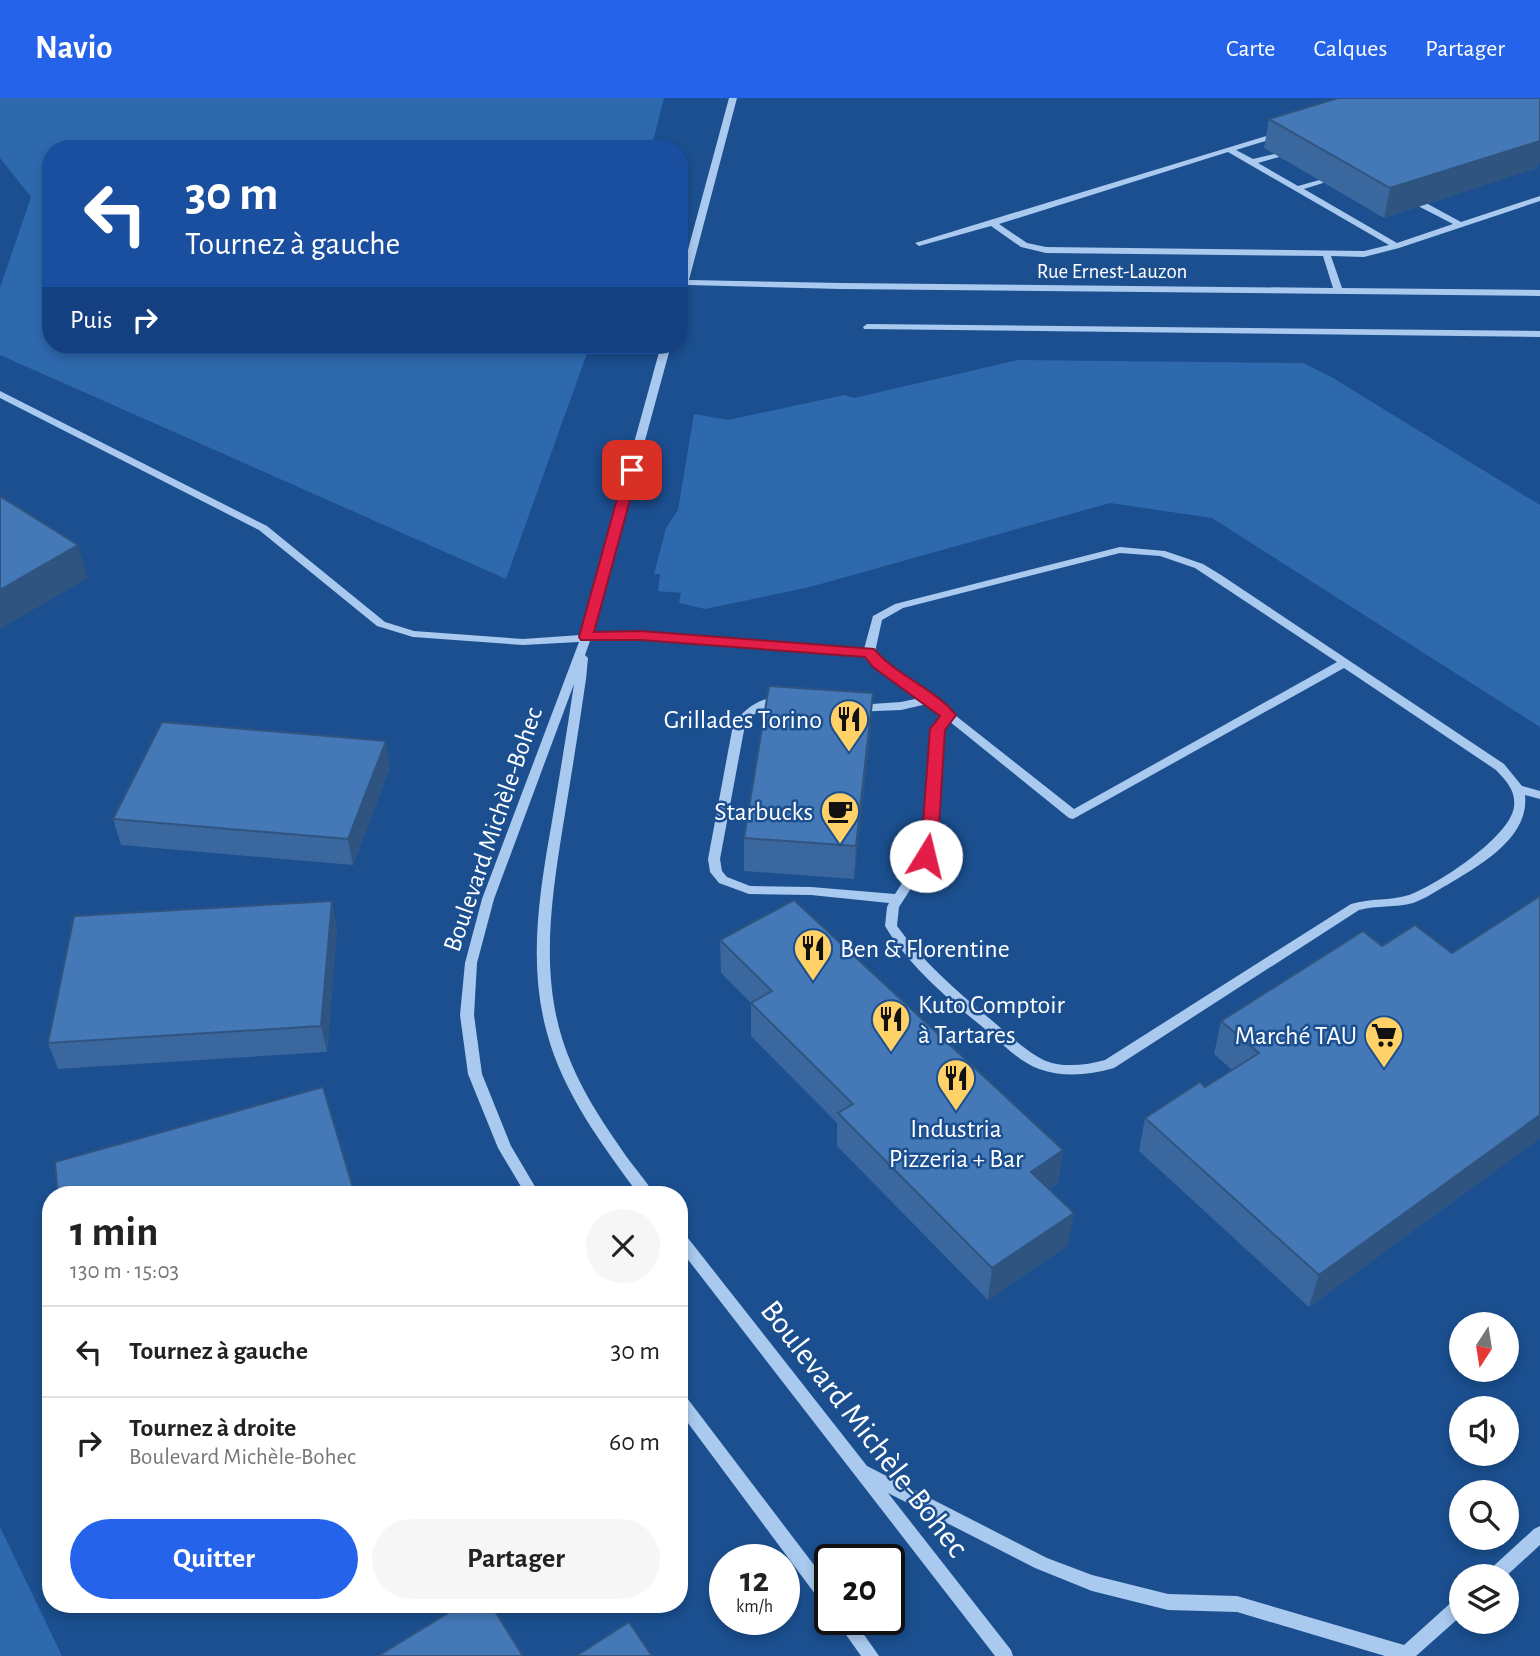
<!DOCTYPE html>
<html lang="fr">
<head>
<meta charset="utf-8">
<style>
	:root { --surface:#fff; --page:#f6f6f6; --text:#222; --muted:#767676; --line:#e0e0e0; --accent:#2563eb }
	body { margin:0; font-family:"Alegreya Sans",sans-serif; background:var(--page); color:var(--text); height:100vh; display:flex; flex-direction:column; font-size:26px; white-space:nowrap }
	* { box-sizing:border-box; margin:0 }
	p { font-size:23px; color:var(--muted) }
	.icon { flex:none; width:38px; height:38px; fill:none; stroke:currentColor; stroke-width:2; stroke-linecap:round; stroke-linejoin:round }
	.map { position:relative; flex:1; overflow:hidden }
	.side { position:absolute; left:42px; top:1088px; width:646px; height:427px; display:flex; flex-direction:column; background:var(--surface); border-radius:28px; box-shadow:0 4px 10px #0003 }
	.side>* { flex:none }
	.hud { position:absolute; left:42px; top:42px; width:646px; height:214px; border-radius:28px; box-shadow:0 4px 10px #0003; background:#1a4fa0; color:#fff; overflow:hidden }
	.needle { width:46px; rotate:192deg }
	.controls { position:absolute; left:1449px; top:1214px; display:grid; gap:14px }
	.controls a { display:grid; place-items:center; width:70px; height:70px; border-radius:50%; background:var(--surface); box-shadow:0 4px 10px #0003; font-size:35px }
	.speed { position:absolute; left:709px; top:1446px; display:flex; gap:14px; font-size:35px; font-weight:700; text-align:center }
	.speed>* { display:grid; place-content:center; width:91px; height:91px; border-radius:50%; background:var(--surface); box-shadow:0 4px 10px #0003; line-height:1 }
	.speed small { font-size:18px; font-weight:400 }
	.speed .limit { border:4px solid #111; border-radius:10px; background:#fff; color:#111 }
	.pin { position:absolute; display:grid; place-items:center; width:60px; height:60px; color:#fff; margin:-30px; border-radius:14px; box-shadow:0 4px 10px #0006 }
	.me { position:absolute; width:77px; margin:-38px; rotate:9deg; stroke-linejoin:round; filter:drop-shadow(0 0 5px #0008) }
	.turn { display:flex; align-items:center; gap:24px; height:147px; padding:0 28px; font-size:32px }
	.turn .icon { width:91px; height:91px; stroke-width:2.5 }
	.turn b { display:block; font-size:49px; line-height:60px }
	.then { display:flex; align-items:center; height:66px; padding:0 28px; background:#0003; gap:14px; font-size:26px }
	.round { display:grid; place-items:center; flex:none; width:74px; height:74px; border-radius:37px; background:var(--page) }
	.overview { display:flex; align-items:center; justify-content:space-between; height:119px; padding:0 28px }
	h1 { font-size:42px; font-weight:700; line-height:52px }
	.primary-button { display:flex; gap:14px; margin-top:auto; padding:14px 28px }
	.primary-button a { flex:1; height:80px; border-radius:42px; background:var(--accent); color:#fff; font-size:28px; font-weight:700; line-height:80px; text-align:center }
	.primary-button a+a { background:var(--page); color:var(--text) }
	ul { padding:0; list-style:none }
	li { display:flex; align-items:center; gap:21px; height:91px; padding:0 28px; border-top:2px solid var(--line) }
	li div { flex:1 }
	li b { display:block; font-size:26px }
	li em { font-style:normal }
	header { display:flex; align-items:center; gap:42px; box-sizing:border-box; height:98px; padding:0 35px; background:var(--accent); color:#fff }
	header strong { font-size:33px }
	nav { display:flex; gap:38px; margin-inline-start:auto; font-size:24px }
	.map>svg:first-child { display:block }
</style>
</head>
<body>
<header>
<strong>Navio</strong>
<nav><a>Carte</a><a>Calques</a><a>Partager</a></nav>
</header>
<div class="map">
<svg width="1540" height="1558" viewBox="0 0 1540 1558">
	<rect width="100%" height="100%" fill="#1b4f8f"/>
	<g fill="#2e69ad">
		<path d="M0,0H664L651,51H51V247H590L506,481L0,257V190L31,99L0,60Z"/>
		<path d="M1018,262L1303,265L1333,280L1540,407V629L1212,420L1110,405L810,489L705,511L679,505L681,495L658,493L660,476H654L666,430L678,412L694,316L728,322L844,297L854,300Z"/>
		<path d="M0,1429L62,1558H0Z"/>
	</g>
	<g fill="none" stroke-linecap="round" stroke-linejoin="round">
		<g fill="#a9c9ee" fill-rule="evenodd">
			<path d="M729,0H737L689,182L841,185L1333,190L1323,158L1046,155L1021,149L991,128L919,148L915,145L1279,34L1283,36L1282,38L1236,52L1253,61L1279,55V59L1258,65L1298,88L1323,81V85L1304,91L1397,145L1453,126L1420,109V105H1426L1461,124L1540,98V103L1399,150L1364,159L1331,158L1342,190L1540,192V198L841,191L687,187L683,201L679,204V185ZM1228,54L1389,147L1364,153L1046,149L1027,145L999,126Z"/>
			<path d="M867,226L1540,233V239L864,231L863,229Z"/>
			<path d="M661,247H671L592,537L641,534L864,551L873,518L895,506L1120,449L1165,453L1203,466L1221,477L1504,666L1522,688L1540,693V701L1525,697C1530,740 1479,768 1447,787C1436,793 1425,801 1413,805C1396,810 1377,807 1359,812L1114,970C1089,977 1064,980 1039,971C1021,964 1005,949 991,936C953,905 910,870 885,828L887,809L889,805L811,797L749,796L719,785L710,774L708,761L733,627C744,610 769,591 789,605L787,608C766,611 758,608 745,627L720,761L722,773L727,779L750,788L811,789L895,796L920,758L925,726L932,631L942,617L927,606L901,612L853,614L851,611L853,608L857,607L901,604L920,600L875,567L866,558L641,540L590,543L585,557L588,560L586,581C579,630 571,679 563,728C550,809 538,890 572,967C586,1000 606,1029 626,1058C635,1071 647,1083 654,1097H639C603,1048 563,995 547,935C528,867 539,797 551,729C559,681 567,634 574,586L494,801L477,865L474,917L482,976L511,1048L540,1097H526L498,1050L468,976L460,917L465,865L482,801L579,544L523,547L413,539L377,528L259,432L0,300V293L267,428L385,524L414,533L523,541L581,537ZM1120,455L1160,458L1195,470L1337,564L1074,711L875,554L882,522L903,510ZM1344,570L1496,672C1506,683 1516,692 1514,709C1510,739 1437,787 1409,797C1391,803 1370,800 1351,806L1105,962C1087,967 1064,970 1046,963C1030,956 1015,942 1002,931C965,900 925,867 897,828L899,809L932,758L937,726L944,631L949,623L1069,720L1073,721Z"/>
			<path d="M679,1133L684,1135L867,1368L1047,1460L1092,1477L1168,1496L1237,1498L1404,1547L1455,1501L1461,1499V1518L1416,1558H1385L1237,1514L1168,1512L1092,1493L1035,1470L888,1395L1011,1552L1013,1558H995L679,1150Z"/>
			<path d="M679,1294L684,1296L830,1488V1510L824,1508L679,1313Z"/>
			<path d="M1540,1428V1447L1505,1479H1485L1487,1474L1534,1431Z"/>
			<path d="M835,1521H853L879,1558H861Z"/>
		</g>
	</g>
	<g fill="#3a679d">
		<path d="M1540,0V65L1538,66L1537,70L1384,120L1264,50L1269,21Z"/>
		<path d="M871,628L854,781L744,773V740Z"/>
		<path d="M390,669L353,767L121,747L113,721Z"/>
		<path d="M1540,798V1040L1309,1209L1139,1053L1145,1020L1205,989L1232,972L1214,956L1221,923L1382,848L1452,855Z"/>
		<path d="M337,829L327,954L58,971L48,945Z"/>
		<path d="M720,842L1063,1052L1058,1085L1049,1091L1068,1147L988,1202L837,1048V1025L751,938V905L721,875Z"/>
	</g>
	<g fill="#305480">
		<path d="M1540,41V65L1538,66L1537,70L1384,120L1390,90Z"/>
		<path d="M78,447L88,480L0,531V492Z"/>
		<path d="M873,595L871,628L854,781L856,748Z"/>
		<path d="M386,643L390,669L353,767L348,741Z"/>
		<path d="M332,803L337,829L327,954L321,928Z"/>
		<path d="M1540,1017V1040L1309,1209L1319,1177Z"/>
		<path d="M1063,1052L1058,1085L1026,1106L1031,1074Z"/>
		<path d="M1074,1115L1068,1147L988,1202L992,1170Z"/>
	</g>
	<g fill="#4478b7" stroke="#305480" stroke-width="2">
		<path d="M1338,0H1540V43L1390,90L1269,21Z"/>
		<path d="M0,398L78,447L0,492Z"/>
		<path d="M769,588L873,595L856,748L744,740Z"/>
		<path d="M162,624L386,643L348,741L113,721Z"/>
		<path d="M1540,798V1017L1319,1177L1145,1020L1200,984L1205,989L1259,955L1221,923L1363,833L1382,848L1415,827L1452,855Z"/>
		<path d="M794,802L1063,1052L1031,1074L1074,1115L992,1170L838,1015L853,1006L751,905L772,893L720,842Z"/>
		<path d="M332,803L321,928L48,945L74,818Z"/>
		<path d="M323,989L355,1097H58L55,1064Z"/>
		<path d="M461,1507H491L523,1558H378Z"/>
		<path d="M629,1524L652,1558H576Z"/>
	</g>
	<path fill="#e11d48" stroke="#92132f" stroke-width="2" d="M632,368L638,372L594,534L641,533L874,551C897,578 934,590 956,617L945,632L939,726L931,762H920L918,758L923,726L930,631L940,618L873,569L865,559L641,542H581L579,539L625,372Z"/>
	<defs>
		<g id="restaurant-pin" transform="scale(2.0125)"><path d="M0 17L-7.5 6A9.5 9.5 0 1 1 7.5 6Z" fill="#ffd166" stroke="#1b4f8f"/><path d="M-5-6h1v4h1v-4h1v4h1v-4h1v5L-1.5 .5V6h-2V.5L-5-1ZM5-6V6H3V1.5H1.5Q1.5-4 5-6Z" fill="#111"/></g>
		<g id="cafe-pin" transform="scale(2.0125)"><path d="M0 17L-7.5 6A9.5 9.5 0 1 1 7.5 6Z" fill="#ffd166" stroke="#1b4f8f"/><path d="M-5.5-4.5H6V0H3Q3 3.5 0 3.5H-2.5Q-5.5 3.5-5.5 0ZM3-3.2v2h1.7v-2ZM-6 4.5H4V6H-6Z" fill="#111"/></g>
		<g id="supermarket-pin" transform="scale(2.0125)"><path d="M0 17L-7.5 6A9.5 9.5 0 1 1 7.5 6Z" fill="#ffd166" stroke="#1b4f8f"/><path d="M-6-5.5h2.5l.6 2H6L4.5 2H-2.5L-4.4-4H-6ZM-1.5 3.2a1.3 1.3 0 1 0 .1 0ZM3 3.2a1.3 1.3 0 1 0 .1 0Z" fill="#111"/></g>
	</defs>
	<g fill-rule="evenodd">
		<use href="#restaurant-pin" x="849" y="621"/>
		<use href="#cafe-pin" x="840" y="713"/>
		<use href="#restaurant-pin" x="813" y="850"/>
		<use href="#restaurant-pin" x="891" y="921"/>
		<use href="#supermarket-pin" x="1384" y="937"/>
		<use href="#restaurant-pin" x="956" y="980"/>
	</g>
	<g text-anchor="middle" stroke-width="5" stroke-linejoin="round" paint-order="stroke">
		<g font-size="21" fill="#fff" stroke="#1b4f8f">
			<text x="1112" y="180">Rue Ernest-Lauzon</text>
		</g>
		<g font-size="26" fill="#fff" stroke="#1b4f8f" text-anchor="end">
			<text x="822" y="630">Grillades Torino</text>
			<text x="813" y="722">Starbucks</text>
			<text x="840" y="859" text-anchor="start">Ben &amp; Florentine</text>
			<text x="918" y="915" text-anchor="start">Kuto Comptoir<tspan x="918" dy="30">à Tartares</tspan></text>
			<text x="1357" y="946">Marché TAU</text>
			<text x="956" y="1039" text-anchor="middle">Industria<tspan x="956" dy="30">Pizzeria + Bar</tspan></text>
		</g>
		<g font-size="26" fill="#fff" stroke="#1b4f8f">
			<text transform="translate(492 731) rotate(-71)" y="9">Boulevard Michèle-Bohec</text>
		</g>
		<g font-size="32" fill="#fff" stroke="#1b4f8f">
			<text transform="translate(865 1330) rotate(52)" y="11">Boulevard Michèle-Bohec</text>
		</g>
	</g>
</svg>
<div class="controls">
<a><svg class="needle" viewBox="-14 -14 28 28"><path d="M0-13l5 13h-10z" fill="#e53935"/><path d="M0 13l5-13h-10z" fill="#767676"/></svg></a>
<a><svg class="icon" aria-label="sound" viewBox="0 0 24 24"><path d="M4 9h4l5-4v14l-5-4H4zM17 9q2 3 0 6"/></svg></a>
<a><svg class="icon" aria-label="search" viewBox="0 0 24 24"><circle cx="10" cy="10" r="6"/><path d="M15 15l6 6"/></svg></a>
<a><svg class="icon" aria-label="layers" viewBox="0 0 24 24"><path d="M12 4l9 5-9 5-9-5zM3 14l9 5 9-5"/></svg></a>
</div>
<div class="speed"><div>12<small>km/h</small></div><div class="limit">20</div></div>
<div class="pin" style="left:632px;top:372px;background:#d93025"><svg class="icon" aria-label="arrive" viewBox="0 0 24 24"><path d="M6 21V4h12l-3 4 3 4H6"/></svg></div>
<svg class="me" style="left:926px;top:758px" viewBox="-20 -20 40 40"><circle r="19" fill="#fff"/><path d="M0-13L10 11 0 6-10 11z" fill="#e11d48"/></svg>
<div class="hud">
<div class="turn"><svg class="icon" aria-label="left" viewBox="0 0 24 24"><path d="M17 20v-9H6M10 6l-5 5 5 5"/></svg><div><b>30 m</b>Tournez à gauche</div></div>
<div class="then">Puis<svg class="icon" aria-label="right" viewBox="0 0 24 24"><path d="M7 20v-9h11M14 6l5 5-5 5"/></svg></div>
</div>
<section class="side">
<div class="overview"><div><h1>1 min</h1><p>130 m · 15:03</p></div><a class="round"><svg class="icon" aria-label="close" viewBox="0 0 24 24"><path d="M6 6l12 12M18 6L6 18"/></svg></a></div>
<ul>
<li><svg class="icon" aria-label="left" viewBox="0 0 24 24"><path d="M17 20v-9H6M10 6l-5 5 5 5"/></svg><div><b>Tournez à gauche</b></div><em>30 m</em></li>
<li><svg class="icon" aria-label="right" viewBox="0 0 24 24"><path d="M7 20v-9h11M14 6l5 5-5 5"/></svg><div><b>Tournez à droite</b><p>Boulevard Michèle-Bohec</p></div><em>60 m</em></li>
</ul>
<div class="primary-button"><a>Quitter</a><a>Partager</a></div>
</section>
</div>
</body>
</html>
